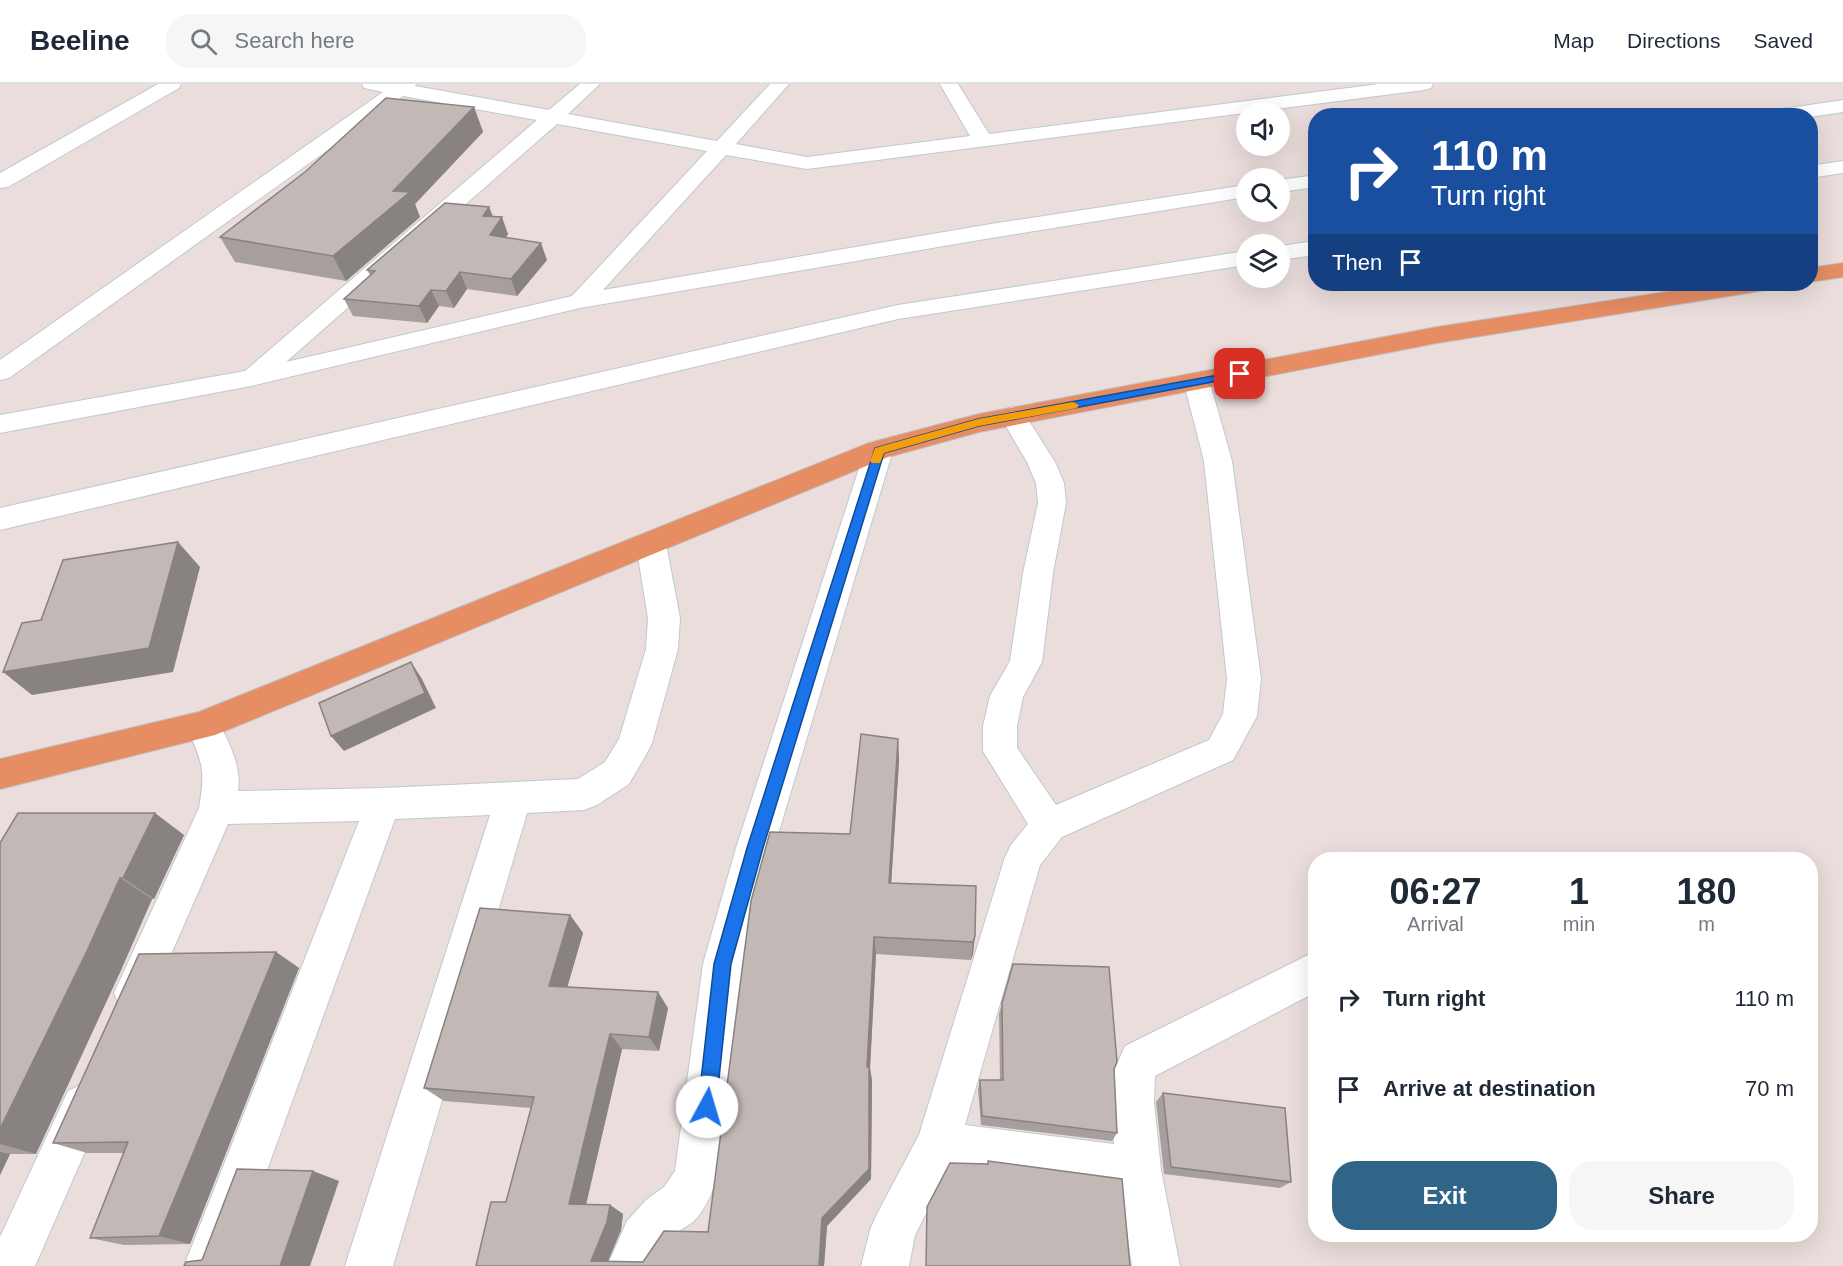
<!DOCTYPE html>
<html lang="en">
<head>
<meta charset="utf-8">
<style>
	:root { --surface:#fff; --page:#f6f6f7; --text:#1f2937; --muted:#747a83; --line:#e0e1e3; --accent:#316588 }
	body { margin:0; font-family:Arial,sans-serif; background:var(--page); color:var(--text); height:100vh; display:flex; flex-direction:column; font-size:22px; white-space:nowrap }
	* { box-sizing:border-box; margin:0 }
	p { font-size:20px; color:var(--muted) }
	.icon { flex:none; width:33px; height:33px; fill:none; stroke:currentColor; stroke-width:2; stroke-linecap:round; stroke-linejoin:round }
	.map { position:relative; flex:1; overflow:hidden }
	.panel { position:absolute; left:1308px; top:768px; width:510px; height:390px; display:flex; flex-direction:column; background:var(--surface); border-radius:24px; box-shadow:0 6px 24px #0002 }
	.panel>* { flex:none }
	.guide { position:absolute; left:1308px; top:24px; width:510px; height:183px; border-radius:24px; box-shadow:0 6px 24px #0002; background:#1a4fa0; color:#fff; overflow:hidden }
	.fabs { position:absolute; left:1236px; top:18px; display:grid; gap:12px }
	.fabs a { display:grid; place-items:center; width:54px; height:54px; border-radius:50%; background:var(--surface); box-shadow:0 6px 24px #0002; font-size:30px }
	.pin { position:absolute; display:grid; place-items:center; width:51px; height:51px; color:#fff; margin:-26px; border-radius:12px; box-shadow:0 3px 9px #0006 }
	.me { position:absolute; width:66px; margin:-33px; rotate:6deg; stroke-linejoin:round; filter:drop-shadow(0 0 4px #0008) }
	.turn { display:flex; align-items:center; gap:21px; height:126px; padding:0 24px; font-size:27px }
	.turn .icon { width:78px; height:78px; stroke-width:2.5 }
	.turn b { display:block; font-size:42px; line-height:51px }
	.then { display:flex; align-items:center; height:57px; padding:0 24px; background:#0003; gap:12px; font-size:22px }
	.eta { display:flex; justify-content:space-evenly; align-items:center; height:102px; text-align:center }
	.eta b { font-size:36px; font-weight:700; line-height:42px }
	.action { display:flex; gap:12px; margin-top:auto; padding:12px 24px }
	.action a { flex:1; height:69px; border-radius:24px; background:var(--accent); color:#fff; font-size:24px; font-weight:700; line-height:69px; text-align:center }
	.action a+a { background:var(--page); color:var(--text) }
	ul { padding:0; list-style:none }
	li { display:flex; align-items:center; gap:18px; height:90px; padding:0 24px }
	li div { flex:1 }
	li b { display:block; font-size:22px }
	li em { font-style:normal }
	header { display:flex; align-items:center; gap:36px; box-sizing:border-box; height:84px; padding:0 30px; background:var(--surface); border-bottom:2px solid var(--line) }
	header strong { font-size:28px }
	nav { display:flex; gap:33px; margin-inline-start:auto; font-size:21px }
	.search { width:420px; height:54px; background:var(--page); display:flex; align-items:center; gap:15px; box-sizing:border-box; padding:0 21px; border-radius:24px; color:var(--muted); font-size:22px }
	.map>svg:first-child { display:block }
</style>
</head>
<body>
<header>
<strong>Beeline</strong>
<div class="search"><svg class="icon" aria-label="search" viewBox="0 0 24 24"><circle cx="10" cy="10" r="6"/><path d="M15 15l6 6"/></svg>Search here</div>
<nav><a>Map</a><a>Directions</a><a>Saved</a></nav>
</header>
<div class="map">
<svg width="1843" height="1182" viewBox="0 0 1843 1182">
	<rect width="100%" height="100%" fill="#eadddb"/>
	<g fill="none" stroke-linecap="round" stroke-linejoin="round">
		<g stroke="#bfc9ce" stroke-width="2">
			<g id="minor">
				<path d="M158,0H181L179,4L8,103L0,104V89Z"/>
				<path d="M362,0H416L415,2L549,26L580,0H600L568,30L717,57L770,0H789L736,60L807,73L970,52L940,0H958L989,50L1379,0H1433L1431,4L1424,6L807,85L726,71L603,206L991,140L1246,101V113L991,154L580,224L251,302L0,349V331L245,287L537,36L403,12L9,294L0,296V276L383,8L364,4ZM557,40L707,67L572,212L286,278Z"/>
				<path d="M1843,16V28L1810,33L1766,32L1769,28L1776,26Z"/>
				<path d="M1843,77V89L1810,94V82Z"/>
				<path d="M1316,91V103L1280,108V96Z"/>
				<path d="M1316,157V171L1280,176V162Z"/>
				<path d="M1246,167V181L898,235L0,446V424L898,221Z"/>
				<path d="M1197,291L1206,293L1210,299L1232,377L1261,595L1257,632L1233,676L1062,753L1040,781L965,1041L1114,1060L1111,994L1125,962L1316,867V908L1155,992L1154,1018L1161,1086L1180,1182H1132L1120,1106L950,1083L915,1151L909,1182H861L870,1146L877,1130L919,1051L1005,773L1011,761L1028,740L983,667V642L990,612L1010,577L1023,489L1038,419L1036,399L1027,378L1000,332L1004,326L1013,323L1022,326L1055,378L1064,399L1066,419L1053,489L1042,578L1023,613L1017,642V664L1056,721L1209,656L1223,630L1227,595L1204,377L1184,299L1188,293Z"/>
				<path d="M879,357L889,359L893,366L774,764L743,880L723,1070C718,1093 712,1115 697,1134C692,1140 684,1143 678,1148C668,1158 660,1169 655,1182H607L627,1137L646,1116L664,1103L675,1087L703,880L736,764L865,366L869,359Z"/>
				<path d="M651,449L662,452L666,460L680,534L678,565L652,659L647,669L629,700L597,721L584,726L527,729L393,1182H345L490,731L395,735L232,1182H184L359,737L228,740L148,923L134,929L120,923L114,909L199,724C206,684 202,678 186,641L191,631L203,627L215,631C227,655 242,680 238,707L383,704L578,695L605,678L619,655L646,565L648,534L636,460L640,452Z"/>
				<path d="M83,1000L98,1007L105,1022L35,1182H0V1153L68,1007Z"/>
			</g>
		</g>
		<g stroke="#bebebe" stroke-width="2">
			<g id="major">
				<path d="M1843,179V193L1810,198V184Z"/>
				<path d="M1718,200H1772L1768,205L1760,207L1437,259L979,348L888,373L215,651L0,705V675L199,628L869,359L979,330L1437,243Z"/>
			</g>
		</g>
		<use href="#minor" fill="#fff" fill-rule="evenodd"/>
		<use href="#major" fill="#e68d64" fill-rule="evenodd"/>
	</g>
	<g fill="#a79f9d">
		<path d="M474,23L483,48L415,120L420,133L346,197L235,178L220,153Z"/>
		<path d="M489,123L493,132L508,150L506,154L547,176L517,212L467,205L454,224L439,222L427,239L353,232L344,215L370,191L367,186Z"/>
		<path d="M898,655L899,677L891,799L976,802L973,870L971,876L876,870L870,984L872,997L871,1095L827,1142L824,1182H476L506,1118L531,1024L444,1017L424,1004L570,831L583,849L567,903L668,924L659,967L622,965L586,1121H610L623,1130L621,1146L608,1177L643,1178L708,1148L850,750Z"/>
		<path d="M184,751L154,815H152L121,886L36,1070H10L0,1091V759Z"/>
		<path d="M276,868L299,884L190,1160L124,1161L90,1154L123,1069H87L53,1059Z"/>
		<path d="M1002,919L1114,985L1117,1049L1112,1057L981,1041L978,1006L980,996H1000L999,930Z"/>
		<path d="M1163,1009L1291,1098L1280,1104L1164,1090L1156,1018Z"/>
	</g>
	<g fill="#888280">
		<path d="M474,23L483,48L415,120L420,133L346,197L333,172L393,107Z"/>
		<path d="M489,123L495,139L483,132Z"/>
		<path d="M502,133L508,150L496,168L490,151Z"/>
		<path d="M541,159L547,176L517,212L511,195Z"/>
		<path d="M460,188L467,205L454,224L446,207Z"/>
		<path d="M431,206L439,222L427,239L419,222Z"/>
		<path d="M178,458L200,483L173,588L32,611L3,588Z"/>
		<path d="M411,578L422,595L436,624L344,667L331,652Z"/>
		<path d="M898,655L899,677L890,818L889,799Z"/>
		<path d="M155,729L184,751L154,815L123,794Z"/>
		<path d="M120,794L152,815L121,886L36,1070L0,1060V1045Z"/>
		<path d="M570,831L583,849L563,918L549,902Z"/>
		<path d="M975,852L973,870L971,876L973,858Z"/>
		<path d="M874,853L876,870L870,984L872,997L871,1095L827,1142L824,1182H819L822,1134L867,983Z"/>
		<path d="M276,868L299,884L190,1160L159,1152Z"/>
		<path d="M658,908L668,924L659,967L649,953Z"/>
		<path d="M610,950L622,965L584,1129L569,1120Z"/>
		<path d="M0,1068L10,1070L0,1091Z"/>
		<path d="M313,1087L339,1097L310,1182H280Z"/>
		<path d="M610,1121L623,1130L621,1146L606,1182L591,1177Z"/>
	</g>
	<g fill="#c2b9b7" stroke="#888280" stroke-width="1.5">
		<path d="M386,14L474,23L393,107L410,108L333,172L220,153L305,88Z"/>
		<path d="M445,119L489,123L483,132L502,133L490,151L541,159L511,195L460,188L446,207L431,206L419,222L344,215L375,187L367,186Z"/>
		<path d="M178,458L149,564L3,588L22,539L41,536L63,476Z"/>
		<path d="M411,578L425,609L331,652L319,619Z"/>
		<path d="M861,650L898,655L889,799L976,802L975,852L973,858L874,853L867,983H869V1085L822,1134L819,1182H476L491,1118H506L534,1013L424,1004L480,824L570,831L549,902L658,908L649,953L610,950L569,1120L610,1121L607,1138L591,1177L643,1178L664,1147L708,1148L751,817L770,748L850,750Z"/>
		<path d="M18,729H155L123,794H120L87,867L0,1045V759Z"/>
		<path d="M276,868L159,1152L90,1154L128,1058L53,1059L139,870Z"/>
		<path d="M1013,880L1109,883L1117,978L1114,985L1117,1049L982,1032L980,996H1003L1002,919Z"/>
		<path d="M1163,1009L1285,1024L1291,1098L1171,1083Z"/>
		<path d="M988,1077L1122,1095L1130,1182H926L927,1123L950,1079L988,1080Z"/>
		<path d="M237,1085L313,1087L280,1182H184L186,1178L202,1176Z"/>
	</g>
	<path fill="#1a73e8" stroke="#114b97" stroke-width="1.5" d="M1240,287L1246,290L1244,292L979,342L884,369L763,764L731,880L716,1023L713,1029L707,1032L700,1029L698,1023L714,880L747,764L875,364L978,335Z"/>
	<path fill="#f59e0b" d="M1073,318L1079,321L1077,324L979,342L884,369L880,379H872L870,377L875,364L978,335Z"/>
</svg>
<div class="fabs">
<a><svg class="icon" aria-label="sound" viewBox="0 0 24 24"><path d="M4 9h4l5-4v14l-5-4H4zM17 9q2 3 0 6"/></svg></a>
<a><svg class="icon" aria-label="search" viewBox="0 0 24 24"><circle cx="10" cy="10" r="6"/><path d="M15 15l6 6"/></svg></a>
<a><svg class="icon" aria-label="layers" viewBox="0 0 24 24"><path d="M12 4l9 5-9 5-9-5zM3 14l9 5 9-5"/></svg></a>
</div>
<div class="pin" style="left:1240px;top:290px;background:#d93025"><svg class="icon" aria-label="arrive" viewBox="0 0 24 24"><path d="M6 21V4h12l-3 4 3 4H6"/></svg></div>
<svg class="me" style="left:707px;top:1023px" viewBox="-20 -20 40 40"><circle r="19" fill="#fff"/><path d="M0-13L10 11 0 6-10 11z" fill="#1a73e8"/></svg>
<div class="guide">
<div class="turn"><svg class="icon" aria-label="right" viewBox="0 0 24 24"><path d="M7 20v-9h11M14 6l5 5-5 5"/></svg><div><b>110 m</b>Turn right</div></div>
<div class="then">Then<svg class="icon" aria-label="arrive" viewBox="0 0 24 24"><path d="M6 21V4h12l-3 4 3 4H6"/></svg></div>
</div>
<section class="panel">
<div class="eta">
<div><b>06:27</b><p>Arrival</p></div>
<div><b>1</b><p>min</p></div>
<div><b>180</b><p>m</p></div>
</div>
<ul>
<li><svg class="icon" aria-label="right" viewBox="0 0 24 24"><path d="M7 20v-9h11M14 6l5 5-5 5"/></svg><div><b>Turn right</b></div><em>110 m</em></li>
<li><svg class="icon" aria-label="arrive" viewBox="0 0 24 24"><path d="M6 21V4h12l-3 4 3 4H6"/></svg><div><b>Arrive at destination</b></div><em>70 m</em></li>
</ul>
<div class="action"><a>Exit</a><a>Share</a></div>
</section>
</div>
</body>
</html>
